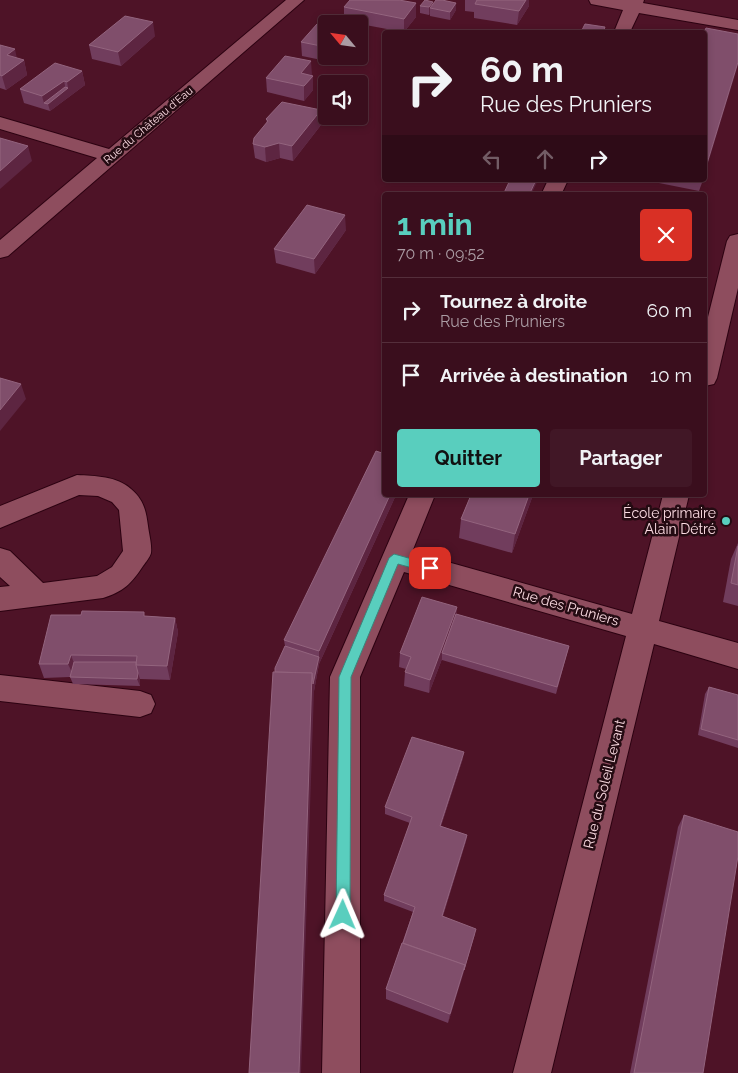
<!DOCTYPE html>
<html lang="fr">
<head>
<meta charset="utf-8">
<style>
	:root { --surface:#3a0e1d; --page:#411726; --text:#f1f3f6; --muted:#ab9ca4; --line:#542e3b; --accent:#59cebe }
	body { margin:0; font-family:Raleway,sans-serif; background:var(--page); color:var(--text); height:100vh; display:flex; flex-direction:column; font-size:19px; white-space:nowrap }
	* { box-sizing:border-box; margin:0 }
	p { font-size:16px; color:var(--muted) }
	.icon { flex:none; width:28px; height:28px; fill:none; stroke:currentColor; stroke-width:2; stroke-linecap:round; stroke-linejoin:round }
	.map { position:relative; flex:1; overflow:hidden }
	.sheet { position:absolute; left:382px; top:192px; width:325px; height:305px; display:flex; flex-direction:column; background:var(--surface); border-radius:5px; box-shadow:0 2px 8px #0003,0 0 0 1px var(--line) }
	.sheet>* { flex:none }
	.banner { position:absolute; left:382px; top:30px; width:325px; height:152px; border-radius:5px; box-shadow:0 2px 8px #0003,0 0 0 1px var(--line); background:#3a0e1d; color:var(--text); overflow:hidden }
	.needle { width:32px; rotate:299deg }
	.controls { position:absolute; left:318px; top:15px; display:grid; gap:10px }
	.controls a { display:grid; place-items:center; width:50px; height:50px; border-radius:5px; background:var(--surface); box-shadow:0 2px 8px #0003,0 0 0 1px var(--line); font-size:25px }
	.pin { position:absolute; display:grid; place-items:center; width:42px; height:42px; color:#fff; margin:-21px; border-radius:10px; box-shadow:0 2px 8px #0006 }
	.me { position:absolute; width:55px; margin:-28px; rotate:1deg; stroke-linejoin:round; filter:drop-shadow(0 0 4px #0008) }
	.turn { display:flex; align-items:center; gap:18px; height:105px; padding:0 15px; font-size:22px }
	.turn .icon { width:65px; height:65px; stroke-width:2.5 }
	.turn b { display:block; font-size:35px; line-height:42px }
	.lanes { display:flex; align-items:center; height:48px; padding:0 15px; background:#0003; justify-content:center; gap:25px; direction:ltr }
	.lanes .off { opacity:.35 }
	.round { display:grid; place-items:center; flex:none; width:52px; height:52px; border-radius:5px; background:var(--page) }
	.summary { display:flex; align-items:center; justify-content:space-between; height:85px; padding:0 15px }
	h1 { font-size:30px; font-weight:700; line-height:38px; color:var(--accent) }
	.cta { display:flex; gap:10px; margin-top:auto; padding:10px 15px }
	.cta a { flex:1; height:58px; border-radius:5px; background:var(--accent); color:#111; font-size:20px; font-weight:700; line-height:58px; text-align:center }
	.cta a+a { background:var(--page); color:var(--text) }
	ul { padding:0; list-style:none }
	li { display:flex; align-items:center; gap:15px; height:65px; padding:0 15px; border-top:1px solid var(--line) }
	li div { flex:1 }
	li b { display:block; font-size:19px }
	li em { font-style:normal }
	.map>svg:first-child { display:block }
</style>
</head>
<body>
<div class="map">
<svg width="738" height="1073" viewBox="0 0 738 1073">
	<rect width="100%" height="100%" fill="#4e1327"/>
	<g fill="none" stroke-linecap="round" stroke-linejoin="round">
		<g stroke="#2c0211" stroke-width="2">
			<g id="minor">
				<path d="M286,0H304L8,256L0,258V240L97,158L0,129V117L109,149Z"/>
				<path d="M589,0H644L643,3L738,20V30L639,13L630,32H614L623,10L591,4Z"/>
				<path d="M548,180H568L561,195H541Z"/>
				<path d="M738,234V288L717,378L714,384L705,386V329L727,241L730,236Z"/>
				<path d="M77,475C95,476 117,476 131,489C144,500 146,511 148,526C149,534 152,545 151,553C150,557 146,562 143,566C132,583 123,592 103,598L0,611V587L10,586L0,577V548L10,551L43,583L97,576L112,567L123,551L119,510L112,502L98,496L79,495L0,528V506Z"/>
				<path d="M409,495H435L412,552L632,614L663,495H689L659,621L738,643V669L654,644L551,1073H513L626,636L404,572L360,677V1073H322L330,677Z"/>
				<path d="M0,675L140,691L151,695L155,704L151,713L140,717L0,701Z"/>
			</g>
		</g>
		<use href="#minor" fill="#8e4d5e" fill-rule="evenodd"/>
	</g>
	<g fill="#713d5d">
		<path d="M465,0H529V6L517,25L474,18V12L465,11Z"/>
		<path d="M456,3V10L450,20L430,16V13L429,15L420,13V6Z"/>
		<path d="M344,7L416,17L404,32H403L344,21Z"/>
		<path d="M326,26V56H353L346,65L302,56L301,42Z"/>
		<path d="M155,36L121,66L92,59L89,45Z"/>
		<path d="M0,45L17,58L24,60L27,75L6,90L0,88Z"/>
		<path d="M82,71L85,85L50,111L24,103L20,89Z"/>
		<path d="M311,75L313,76V90L304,101L267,92L266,78Z"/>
		<path d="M266,119L321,125L293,161L280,158L266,162L255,158L253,144L267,123Z"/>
		<path d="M654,180H703L699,191L654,182Z"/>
		<path d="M346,230L315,274L276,263L274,249Z"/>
		<path d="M385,495H396L319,664L314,691L275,672L285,646L284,640Z"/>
		<path d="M471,495H533L512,553L459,538L461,519Z"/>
		<path d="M738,543V606L723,602L731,559Z"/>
		<path d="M457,607L456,614L569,646L556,694L442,660V659L429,693L404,686L405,672L406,669L399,667L400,653Z"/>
		<path d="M146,616L175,618L178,632L170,680L140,679V686L73,684L70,677L44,678L39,664Z"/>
		<path d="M709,687L738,695V748L698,735L705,694Z"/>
		<path d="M463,758L441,826L467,835L466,841L443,916L475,934L448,1023L386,999V989L413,912L384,901V895L410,823L385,814V807Z"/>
		<path d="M684,815L703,1073H630L678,827Z"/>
	</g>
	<g fill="#5d2541">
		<path d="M526,0H529V6L517,25L519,11Z"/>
		<path d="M433,2V9L430,8V13L429,15V7Z"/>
		<path d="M416,3V17L404,32V19Z"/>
		<path d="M456,3V10L450,20V12Z"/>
		<path d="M153,22L155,36L121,66L118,52Z"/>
		<path d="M360,33V47L359,49V35Z"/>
		<path d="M15,49L18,64L7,55Z"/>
		<path d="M346,56H353L346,65Z"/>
		<path d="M24,60L27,75L6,90L2,76Z"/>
		<path d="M311,61L312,75L303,86L301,73Z"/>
		<path d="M738,62V65L705,173V170Z"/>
		<path d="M82,71L85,85L50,111L48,104L44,103L42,96L64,81L66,90L68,88L67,82Z"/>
		<path d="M313,76V90L304,101V86Z"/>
		<path d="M321,110V125L293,161L292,146Z"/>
		<path d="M279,143L280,158L266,162L265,147Z"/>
		<path d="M28,146L32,161L0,189V171Z"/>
		<path d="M536,180H538L531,195H529Z"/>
		<path d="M345,215L346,230L315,274L314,259Z"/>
		<path d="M21,384L26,399L0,431V410Z"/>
		<path d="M390,495H396L319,664V651Z"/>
		<path d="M529,495H533L512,553L515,534Z"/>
		<path d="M457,607L456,621L442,653V659L429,693L430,680Z"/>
		<path d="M175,618L178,632L170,680L167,666Z"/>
		<path d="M71,655L76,669L74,677L68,664Z"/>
		<path d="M319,657V664L314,691L301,1073H299L312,673Z"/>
		<path d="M138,673L140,679V686L137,679Z"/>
		<path d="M464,752L463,758L439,832L440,826Z"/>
		<path d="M467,835L466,841L441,922L442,916Z"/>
		<path d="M476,929L463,975L448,1023L450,1014Z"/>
	</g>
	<g fill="#804e6b" stroke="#93647e">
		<path d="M350,0H399L416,3L404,19L344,7Z"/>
		<path d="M425,0L433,2L429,7L420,6Z"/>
		<path d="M436,0H442L456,3L450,12L430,8Z"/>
		<path d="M477,0H526L519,11L475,4Z"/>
		<path d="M125,16L153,22L118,52L89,45Z"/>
		<path d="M317,24L326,26V47L301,42Z"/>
		<path d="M585,24L605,27L603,32H581Z"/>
		<path d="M706,28L738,34V62L705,170V32H704Z"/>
		<path d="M0,45L15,49L7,55L24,60L2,76L0,75Z"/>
		<path d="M285,56L311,61L301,73L313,76L304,86L266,78Z"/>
		<path d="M55,63L82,71L67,82L64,81L42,96L20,89Z"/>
		<path d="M65,87L68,88L48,104L44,103Z"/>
		<path d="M282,102L321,110L292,146L279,143L265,147L253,144L254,138L268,121L266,119Z"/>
		<path d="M0,138L28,146L0,171Z"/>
		<path d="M510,180H536L529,195H503Z"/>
		<path d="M307,205L345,215L314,259L274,249Z"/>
		<path d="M0,378L21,384L0,410Z"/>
		<path d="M376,451L385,454V495H390L319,651L284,640Z"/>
		<path d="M471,495H529L515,534L461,519Z"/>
		<path d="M738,546V585L731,583Z"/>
		<path d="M422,597L457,607L430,680L405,672L411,657L400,653Z"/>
		<path d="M82,611L144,612V616L175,618L167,666L136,665L137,656L71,655L68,664H39L51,615H81Z"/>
		<path d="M456,614L569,646L557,687L442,653Z"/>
		<path d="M285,646L319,657L313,684L312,673L275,672V668Z"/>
		<path d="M74,662H136V665L138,673L137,679L70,677Z"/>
		<path d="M273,672L312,673L299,1073H249Z"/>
		<path d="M709,687L738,695V740L701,729Z"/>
		<path d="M412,737L464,752L440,826L467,835L442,916L476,929L464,970L465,965L403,943L415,907L384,895L412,817L385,807Z"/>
		<path d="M684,815L738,832V856L703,1073H634Z"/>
		<path d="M402,943L465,965L450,1014L386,989Z"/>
	</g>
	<path fill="#59cebe" stroke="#3a867c" d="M394,554L434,565L436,568L430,573L398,564L351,677L350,915L348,920L343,922L338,920L336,915L339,677L389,558Z"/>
	<circle fill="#59cebe" stroke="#240b12" stroke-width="2" cx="726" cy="521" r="5"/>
	<g text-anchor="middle" stroke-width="5" stroke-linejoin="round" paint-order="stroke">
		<g font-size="11" fill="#fbdbe2" stroke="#240b12">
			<text transform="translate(148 125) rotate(-40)" y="4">Rue du Château d'Eau</text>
		</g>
		<g font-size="14" fill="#fbdbe2" stroke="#240b12" text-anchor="end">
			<text x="716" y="518">École primaire<tspan x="716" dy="16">Alain Détré</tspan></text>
		</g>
		<g font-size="14" fill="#fbdbe2" stroke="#240b12">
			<text transform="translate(566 606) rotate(16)" y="5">Rue des Pruniers</text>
			<text transform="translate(604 784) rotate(-76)" y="5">Rue du Soleil Levant</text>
		</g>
	</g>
</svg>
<div class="controls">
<a><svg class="needle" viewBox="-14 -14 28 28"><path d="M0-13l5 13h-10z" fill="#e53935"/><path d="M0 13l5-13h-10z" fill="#ab9ca4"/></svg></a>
<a><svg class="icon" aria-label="sound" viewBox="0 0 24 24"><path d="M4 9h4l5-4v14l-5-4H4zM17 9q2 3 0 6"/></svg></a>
</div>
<div class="pin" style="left:430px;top:568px;background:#d93025"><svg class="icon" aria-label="arrive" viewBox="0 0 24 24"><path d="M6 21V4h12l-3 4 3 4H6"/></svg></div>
<svg class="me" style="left:343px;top:915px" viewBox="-20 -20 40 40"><path d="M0-17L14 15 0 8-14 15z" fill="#59cebe" stroke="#fff" stroke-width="4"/></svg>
<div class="banner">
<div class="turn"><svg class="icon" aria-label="right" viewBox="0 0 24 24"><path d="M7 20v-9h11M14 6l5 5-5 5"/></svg><div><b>60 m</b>Rue des Pruniers</div></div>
<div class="lanes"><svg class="icon off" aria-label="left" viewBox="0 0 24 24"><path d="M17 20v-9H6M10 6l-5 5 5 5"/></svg><svg class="icon off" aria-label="ahead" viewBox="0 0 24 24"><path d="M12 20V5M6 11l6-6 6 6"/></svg><svg class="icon" aria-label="right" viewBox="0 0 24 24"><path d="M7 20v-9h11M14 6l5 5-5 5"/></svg></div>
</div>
<section class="sheet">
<div class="summary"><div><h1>1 min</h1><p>70 m · 09:52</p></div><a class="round" style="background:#d93025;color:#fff"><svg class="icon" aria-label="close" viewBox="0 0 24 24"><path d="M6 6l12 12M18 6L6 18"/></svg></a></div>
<ul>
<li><svg class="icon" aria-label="right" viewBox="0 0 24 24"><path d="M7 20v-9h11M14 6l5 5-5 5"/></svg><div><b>Tournez à droite</b><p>Rue des Pruniers</p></div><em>60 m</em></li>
<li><svg class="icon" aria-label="arrive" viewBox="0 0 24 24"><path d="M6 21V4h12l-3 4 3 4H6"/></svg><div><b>Arrivée à destination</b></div><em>10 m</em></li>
</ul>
<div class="cta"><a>Quitter</a><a>Partager</a></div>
</section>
</div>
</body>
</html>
